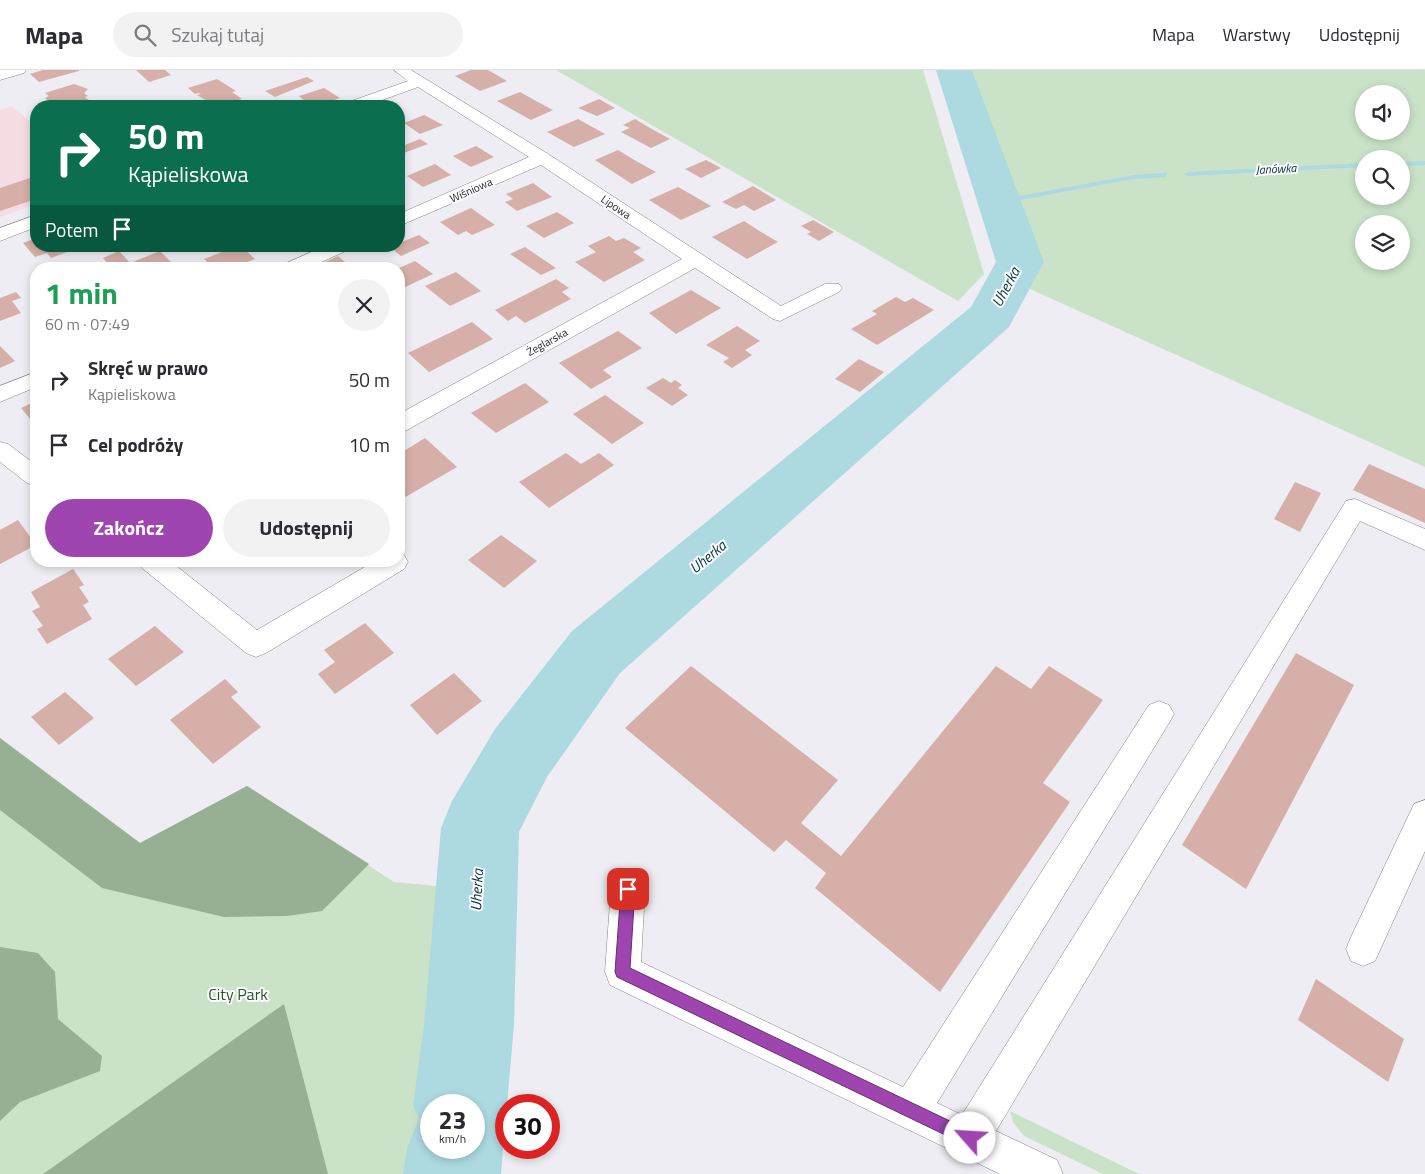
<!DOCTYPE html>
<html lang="pl">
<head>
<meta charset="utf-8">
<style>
	:root { --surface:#fff; --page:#f2f2f3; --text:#2b2b33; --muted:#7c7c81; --line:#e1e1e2; --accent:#9e45b0 }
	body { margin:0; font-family:"Titillium Web",sans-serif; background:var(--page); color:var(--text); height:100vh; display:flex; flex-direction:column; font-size:19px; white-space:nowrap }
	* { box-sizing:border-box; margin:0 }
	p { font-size:16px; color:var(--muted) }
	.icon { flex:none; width:28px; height:28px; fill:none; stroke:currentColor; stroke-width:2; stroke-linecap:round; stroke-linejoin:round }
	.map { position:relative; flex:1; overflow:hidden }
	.details { position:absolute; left:30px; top:192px; width:375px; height:305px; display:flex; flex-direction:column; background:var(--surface); border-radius:20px; box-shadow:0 2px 8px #0003 }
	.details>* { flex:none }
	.banner { position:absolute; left:30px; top:30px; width:375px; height:152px; border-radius:20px; box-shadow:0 2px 8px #0003; background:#0b6e4f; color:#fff; overflow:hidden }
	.controls { position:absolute; left:1355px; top:15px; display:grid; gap:10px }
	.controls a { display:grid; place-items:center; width:55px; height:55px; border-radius:50%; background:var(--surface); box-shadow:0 2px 8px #0003; font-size:25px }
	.speed { position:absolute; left:420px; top:1024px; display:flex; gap:10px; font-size:25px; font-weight:700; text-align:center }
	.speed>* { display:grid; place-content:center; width:65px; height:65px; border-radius:50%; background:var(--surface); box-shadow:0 2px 8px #0003; line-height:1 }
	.speed small { font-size:12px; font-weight:400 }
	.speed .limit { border:8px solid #d22; background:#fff; color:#111 }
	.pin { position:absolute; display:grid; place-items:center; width:42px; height:42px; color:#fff; margin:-21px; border-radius:10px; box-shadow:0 2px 8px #0006 }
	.me { position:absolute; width:55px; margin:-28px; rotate:296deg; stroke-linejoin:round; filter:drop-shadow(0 0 4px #0008) }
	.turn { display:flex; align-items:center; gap:18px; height:105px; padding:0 15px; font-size:22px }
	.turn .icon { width:65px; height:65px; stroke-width:2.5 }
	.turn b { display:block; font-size:35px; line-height:42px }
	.then { display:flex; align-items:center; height:48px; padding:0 15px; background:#0003; gap:10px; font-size:19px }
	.round { display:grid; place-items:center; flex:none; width:52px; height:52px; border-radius:26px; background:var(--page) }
	.headline { display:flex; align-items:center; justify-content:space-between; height:85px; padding:0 15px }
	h1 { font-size:30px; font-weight:700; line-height:38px; color:#1e9e55 }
	.button { display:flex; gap:10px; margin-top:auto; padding:10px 15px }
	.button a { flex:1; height:58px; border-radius:30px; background:var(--accent); color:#fff; font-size:20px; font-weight:700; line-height:58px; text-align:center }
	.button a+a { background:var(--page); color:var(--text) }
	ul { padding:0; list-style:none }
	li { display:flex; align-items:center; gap:15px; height:65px; padding:0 15px }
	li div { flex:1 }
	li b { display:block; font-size:19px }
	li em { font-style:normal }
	header { display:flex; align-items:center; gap:30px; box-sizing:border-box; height:70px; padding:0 25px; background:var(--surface); border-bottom:1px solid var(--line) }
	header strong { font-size:24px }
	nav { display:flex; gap:28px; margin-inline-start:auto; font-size:18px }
	.search { width:350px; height:45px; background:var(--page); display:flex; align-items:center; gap:12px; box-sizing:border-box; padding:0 18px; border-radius:28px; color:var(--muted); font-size:19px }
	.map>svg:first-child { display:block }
</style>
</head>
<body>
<header>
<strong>Mapa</strong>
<div class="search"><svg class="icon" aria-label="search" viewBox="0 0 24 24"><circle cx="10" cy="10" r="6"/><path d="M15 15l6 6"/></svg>Szukaj tutaj</div>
<nav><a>Mapa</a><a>Warstwy</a><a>Udostępnij</a></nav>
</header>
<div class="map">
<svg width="1425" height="1104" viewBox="0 0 1425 1104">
	<rect width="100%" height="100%" fill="#ededf3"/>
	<path fill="#f6dce3" d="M12,36L36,57V134L0,147V40Z"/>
	<g fill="#cae3c8" fill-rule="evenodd">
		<path d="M556,0H923L984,204L958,231Z"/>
		<path d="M964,0H1425V397L1021,215L1036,191ZM1364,24H1401V61H1364ZM1364,89H1401V126H1364ZM1364,154H1401V191H1364Z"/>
		<path d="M0,668L140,773L247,716L394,812L512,823L506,936L491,1104H0ZM431,1035H474V1078H431Z"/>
		<path d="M1010,1041L1139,1104H1103L1024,1066L1013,1052Z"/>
	</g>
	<g fill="#97b094">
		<path d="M0,668L140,773L247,716L369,794L322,841L287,846L224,847L102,818L0,740Z"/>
		<path d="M0,877L38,883L55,902L58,949L102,986L100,1001L20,1032L0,1051Z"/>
		<path d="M284,934L328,1104H43Z"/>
	</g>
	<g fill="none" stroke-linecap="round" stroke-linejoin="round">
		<g fill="#addae0" fill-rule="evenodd">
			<path d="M1425,91V95L1401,96V92Z"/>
			<path d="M1364,93V97L1188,106L1184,104L1188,102Z"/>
			<path d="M1163,103H1166V107L1133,109L999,134L995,132L999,130L1133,105Z"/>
		</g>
		<path fill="#addae0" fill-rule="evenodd" d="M936,0H972L1044,192L1009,257L620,603L547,707L519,762L514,955L507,1035L496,1061L503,1078L501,1104H403L407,1078L419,1049L413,1035L424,955L441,758L452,731L495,659L572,561L971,237L996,192ZM431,1035H474V1078H431Z"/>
	</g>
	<g fill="#d6afa8">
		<path d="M43,0H79V1L39,12L30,4Z"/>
		<path d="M136,0H165L171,5L149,12Z"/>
		<path d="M471,0H488L507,11L480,21L455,6Z"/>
		<path d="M307,7L314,11L275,27L265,21Z"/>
		<path d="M217,9L236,21L232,22L242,29L216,36L197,25L201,24L199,23L195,24L188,18Z"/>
		<path d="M74,14L88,19L84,23L88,26L85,27L94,34L63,36L55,32L51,33L45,28L49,26L45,23Z"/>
		<path d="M324,18L340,28L318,36L298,35L306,32L299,26Z"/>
		<path d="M520,22L536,31L553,40L531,50L497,31Z"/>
		<path d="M599,29L615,38L597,46L578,38Z"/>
		<path d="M424,45L443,55L420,64L404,53Z"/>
		<path d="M578,49L605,64L574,77L547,62Z"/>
		<path d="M635,49L650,58L670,69L651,78L621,62L630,58L623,55Z"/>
		<path d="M420,69L428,74L401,84L399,83V72L405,75Z"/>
		<path d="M476,76L494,87L471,97L453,86Z"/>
		<path d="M618,80L636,91L656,102L632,114L595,90Z"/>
		<path d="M706,90L721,98L701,108L685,99Z"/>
		<path d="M435,94L451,105L423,117L407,106Z"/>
		<path d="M36,106V129L0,141V118Z"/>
		<path d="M533,113L552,127L517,141L505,132L513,129L506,124Z"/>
		<path d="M753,116L776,130L754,141L744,135L736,139L722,132Z"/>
		<path d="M678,117L694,126L711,136L681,150L649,130Z"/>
		<path d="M471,138L495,155L472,165L466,161L458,165L440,152Z"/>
		<path d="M557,142L574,153L544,168L526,156Z"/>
		<path d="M813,150L834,162L819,171L807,164L811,162L801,156Z"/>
		<path d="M744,151L761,162L778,172L747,189L712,167Z"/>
		<path d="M419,165L430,173L401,186L390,177L399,176V173Z"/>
		<path d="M609,166L616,171L624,168L641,178L633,182L645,190L604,212L575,192L596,182L588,176Z"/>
		<path d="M36,168V176H76L78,178L51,188L47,183L35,187L23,173Z"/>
		<path d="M216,176H241L255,189L236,196L235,195L225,199H215L204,189L222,182Z"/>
		<path d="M525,177L544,190L556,198L541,205L510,184Z"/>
		<path d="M119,181L130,193L160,181L176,197L125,199L123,196L113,199L103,188Z"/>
		<path d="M338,186L352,198L363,193L371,199H310Z"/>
		<path d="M415,191L433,204L403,218L399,214V208L404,205L399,198Z"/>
		<path d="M456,202L481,221L450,236L425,216Z"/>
		<path d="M556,209L569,218L562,222L571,229L525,253L516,246L508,251L495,240Z"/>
		<path d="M691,220L721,238L676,264L649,243Z"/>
		<path d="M16,222L21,228L12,231L21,243L0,251V228Z"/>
		<path d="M896,227L905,232L913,228L934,240L877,275L851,259L877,244L872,241Z"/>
		<path d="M472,252L493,269L429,302L408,283Z"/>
		<path d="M737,256L760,271L745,280L752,285L732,298L723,292L729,288L706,275Z"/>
		<path d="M618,261L642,278L603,300L612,307L591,319L559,293Z"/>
		<path d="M0,276L15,291L0,298Z"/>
		<path d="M859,289L884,302L860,322L835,309Z"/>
		<path d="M663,308L671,313L675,310L682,315L678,318L688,325L672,336L646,318Z"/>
		<path d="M525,313L549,332L496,363L471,343Z"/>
		<path d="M605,325L644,353L612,374L573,344Z"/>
		<path d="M36,331V356L21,338Z"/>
		<path d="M425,368L457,397L402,429L399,426V384Z"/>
		<path d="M566,383L581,394L599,383L614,395L549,438L519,412Z"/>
		<path d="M1369,394L1425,419V453L1353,420Z"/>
		<path d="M1295,412L1321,423L1300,462L1274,449Z"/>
		<path d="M18,450L36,475L0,494V460Z"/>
		<path d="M501,465L537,491L504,518L468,490Z"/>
		<path d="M73,499L84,515L79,517L89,532L83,535L92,549L47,574L37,559L43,556L32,541L40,537L31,522Z"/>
		<path d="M365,553L394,583L335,624L318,604L335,592L324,580Z"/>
		<path d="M155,556L184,582L136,616L108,589Z"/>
		<path d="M1296,583L1354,615L1246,819L1182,775Z"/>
		<path d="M691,596L838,710L801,753L841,786L996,596L1031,619L1049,596L1103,630L1043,713L1070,732L940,922L815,818L826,803L786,770L774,782L625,658Z"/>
		<path d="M454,603L482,631L437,665L410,635Z"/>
		<path d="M225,609L238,622L231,627L261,657L213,694L170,650Z"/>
		<path d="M65,622L94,648L59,675L31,647Z"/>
		<path d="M1316,909L1404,969L1388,1012L1298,950Z"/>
	</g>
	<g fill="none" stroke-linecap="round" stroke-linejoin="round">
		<g stroke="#848489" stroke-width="1">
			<g id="minor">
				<path d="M0,0H26L24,3L0,10Z"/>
				<path d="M394,0H411L548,84L781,236L825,214H839L842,218L839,222L780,251L773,249L695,198L407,360L399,362V344L682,189L541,95L399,156V144L529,87L418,17L366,36H344L346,33L408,11Z"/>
				<path d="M36,145V157L0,171V158Z"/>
				<path d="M325,176H350L348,180L306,199H279L282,195Z"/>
				<path d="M36,302V317L0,332V316Z"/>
				<path d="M0,372L8,374L36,395V416L27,413L0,392Z"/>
				<path d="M1355,429L1425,459V480L1360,451L996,1061L1057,1090L1063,1104H1000L610,915L605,902L611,819L616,807L628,802L640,807L645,819L641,892L903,1017L1149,635L1159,631L1169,635L1174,644L1169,653L937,1033L962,1045L1346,431Z"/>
				<path d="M399,483L404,485L408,492L404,499L266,583L256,587L246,583L142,498L138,491H170L257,560L375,491H399Z"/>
				<path d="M1425,730V781L1375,891L1363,896L1351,891L1346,879L1351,867L1414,734Z"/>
			</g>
		</g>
		<use href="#minor" fill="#fff" fill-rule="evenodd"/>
	</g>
	<path fill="#9e45b0" stroke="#672d72" d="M628,812L633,814L635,819L630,898L975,1063L978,1068L975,1074L970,1077L964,1074L617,907L615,902L621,819L623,814Z"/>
	<g text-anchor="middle" stroke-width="4" stroke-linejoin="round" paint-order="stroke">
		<g font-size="11" fill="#272729" stroke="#fbfafe">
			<text transform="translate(471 120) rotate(-24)" y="4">Wiśniowa</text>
			<text transform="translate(616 137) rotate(34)" y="4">Lipowa</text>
			<text transform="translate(547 272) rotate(-29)" y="4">Żeglarska</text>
		</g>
		<g font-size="12" font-style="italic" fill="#073439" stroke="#fbfafe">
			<text transform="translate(1276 99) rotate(-3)" y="4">Janówka</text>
		</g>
		<g font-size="15" font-style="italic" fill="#073439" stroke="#fbfafe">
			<text transform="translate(1006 217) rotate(-62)" y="5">Uherka</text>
			<text transform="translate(708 487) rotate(-40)" y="5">Uherka</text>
			<text transform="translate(477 820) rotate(-87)" y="5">Uherka</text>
		</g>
		<g font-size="16" fill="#2e532b" stroke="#fbfafe">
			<text x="238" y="930">City Park</text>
		</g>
	</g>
</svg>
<div class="controls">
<a><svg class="icon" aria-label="sound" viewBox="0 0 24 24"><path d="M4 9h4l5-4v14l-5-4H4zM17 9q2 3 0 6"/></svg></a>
<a><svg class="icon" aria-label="search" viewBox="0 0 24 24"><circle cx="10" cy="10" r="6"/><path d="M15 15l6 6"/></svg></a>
<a><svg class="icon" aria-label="layers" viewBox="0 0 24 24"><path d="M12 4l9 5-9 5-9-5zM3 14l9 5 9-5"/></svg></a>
</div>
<div class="speed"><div>23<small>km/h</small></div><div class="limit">30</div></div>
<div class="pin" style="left:628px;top:819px;background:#d93025"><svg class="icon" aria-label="arrive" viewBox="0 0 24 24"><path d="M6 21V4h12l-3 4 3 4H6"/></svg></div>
<svg class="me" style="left:970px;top:1068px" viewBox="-20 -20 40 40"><circle r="19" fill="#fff"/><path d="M0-13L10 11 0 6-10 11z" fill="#9e45b0"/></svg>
<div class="banner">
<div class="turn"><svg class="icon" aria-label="right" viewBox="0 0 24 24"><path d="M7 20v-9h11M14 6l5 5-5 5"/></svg><div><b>50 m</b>Kąpieliskowa</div></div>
<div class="then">Potem<svg class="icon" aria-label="arrive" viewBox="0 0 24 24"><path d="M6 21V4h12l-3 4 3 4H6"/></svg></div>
</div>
<section class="details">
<div class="headline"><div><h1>1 min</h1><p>60 m · 07:49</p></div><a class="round"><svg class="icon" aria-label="close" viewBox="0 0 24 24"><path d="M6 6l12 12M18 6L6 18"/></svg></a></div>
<ul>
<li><svg class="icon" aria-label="right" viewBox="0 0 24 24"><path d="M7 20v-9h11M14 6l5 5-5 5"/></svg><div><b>Skręć w prawo</b><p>Kąpieliskowa</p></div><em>50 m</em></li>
<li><svg class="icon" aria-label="arrive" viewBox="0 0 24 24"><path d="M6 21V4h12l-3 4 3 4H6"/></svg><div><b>Cel podróży</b></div><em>10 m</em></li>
</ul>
<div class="button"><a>Zakończ</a><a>Udostępnij</a></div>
</section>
</div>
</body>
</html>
